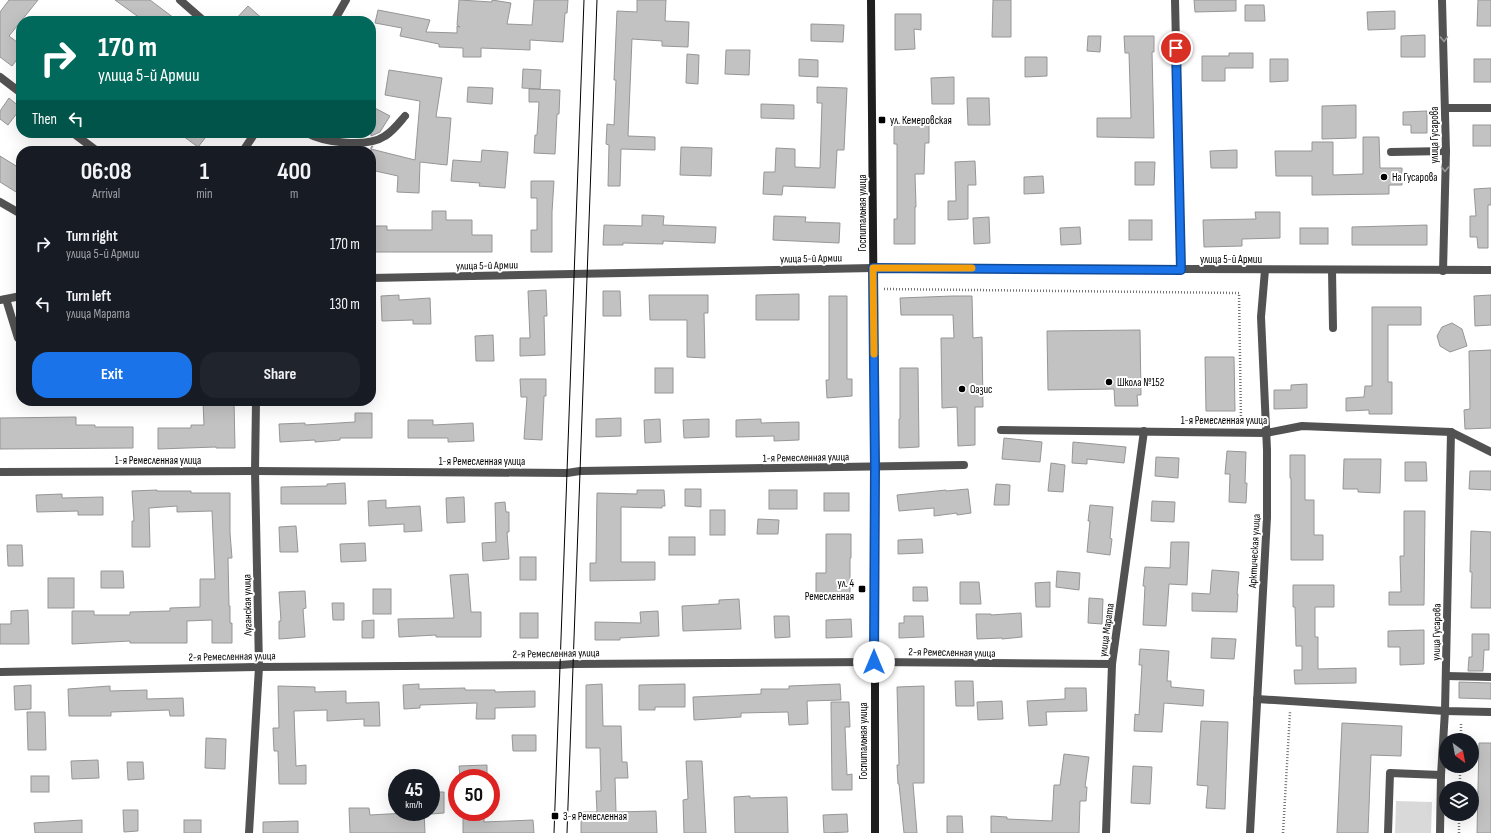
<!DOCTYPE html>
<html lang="en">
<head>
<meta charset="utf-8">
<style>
	:root { --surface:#171b24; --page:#20242c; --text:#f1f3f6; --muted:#9ea1a6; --accent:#1a73e8 }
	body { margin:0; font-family:"Sofia Sans Condensed",sans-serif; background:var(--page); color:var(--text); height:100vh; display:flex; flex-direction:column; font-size:15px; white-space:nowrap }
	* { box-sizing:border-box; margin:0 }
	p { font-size:13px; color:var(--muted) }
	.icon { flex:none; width:22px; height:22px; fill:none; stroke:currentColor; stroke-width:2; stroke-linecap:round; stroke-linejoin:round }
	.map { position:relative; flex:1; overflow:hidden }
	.drawer { position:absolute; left:16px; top:146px; width:360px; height:260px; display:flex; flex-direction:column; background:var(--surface); border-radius:16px; box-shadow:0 4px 16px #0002 }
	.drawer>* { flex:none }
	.top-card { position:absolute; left:16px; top:16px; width:360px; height:122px; border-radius:16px; box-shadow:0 4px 16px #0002; background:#00695c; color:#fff; overflow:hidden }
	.needle { width:26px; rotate:148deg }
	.buttons { position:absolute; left:1439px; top:733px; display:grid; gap:8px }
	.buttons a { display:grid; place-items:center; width:40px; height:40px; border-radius:50%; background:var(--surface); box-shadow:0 4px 16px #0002; font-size:20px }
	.speed { position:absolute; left:388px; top:769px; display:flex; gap:8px; font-size:20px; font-weight:700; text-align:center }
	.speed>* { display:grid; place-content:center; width:52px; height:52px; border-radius:50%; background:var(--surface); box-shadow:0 4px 16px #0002; line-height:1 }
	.speed small { font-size:10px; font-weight:400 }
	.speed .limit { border:6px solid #d22; background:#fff; color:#111 }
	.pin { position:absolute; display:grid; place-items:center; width:34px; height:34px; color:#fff; margin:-17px; border:2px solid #fff; border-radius:50%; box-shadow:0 1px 4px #0007 }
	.me { position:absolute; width:44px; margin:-22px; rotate:0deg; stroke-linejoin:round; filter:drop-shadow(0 0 3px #0008) }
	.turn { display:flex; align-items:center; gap:14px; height:84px; padding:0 16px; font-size:18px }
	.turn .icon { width:52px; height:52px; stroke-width:2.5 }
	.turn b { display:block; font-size:28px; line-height:34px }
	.then { display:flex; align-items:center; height:38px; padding:0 16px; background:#0003; gap:8px; font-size:15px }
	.eta { display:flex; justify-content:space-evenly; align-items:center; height:68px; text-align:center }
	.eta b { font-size:24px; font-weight:700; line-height:28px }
	.cta { display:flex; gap:8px; margin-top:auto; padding:8px 16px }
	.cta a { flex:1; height:46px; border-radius:16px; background:var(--accent); color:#fff; font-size:16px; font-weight:700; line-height:46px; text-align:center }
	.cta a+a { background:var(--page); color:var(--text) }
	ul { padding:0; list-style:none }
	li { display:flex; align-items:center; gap:12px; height:60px; padding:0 16px }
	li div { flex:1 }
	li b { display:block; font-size:15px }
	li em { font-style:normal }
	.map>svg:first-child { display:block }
</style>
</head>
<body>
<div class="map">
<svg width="1491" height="833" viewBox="0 0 1491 833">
	<rect width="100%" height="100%" fill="#fff"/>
	<path fill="#d9d9d9" d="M1396,801L1432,802L1431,833H1395Z"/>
	<g fill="#c2c2c2" stroke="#969696">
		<path d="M9,0H38L9,36L21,45V54L12,66L0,57V12Z"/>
		<path d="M115,0H150L178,21H144Z"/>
		<path d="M459,0L492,2V0L511,3L507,24L532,25L534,0H568L567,13H565L563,42L530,40V50L481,48V57H463V48L439,47V44L400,36L402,28L375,23L378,10L430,20L426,32L457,33V26L460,27L457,25Z"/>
		<path d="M637,0H666L665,21L689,22L688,47L662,46V41L632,39L628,136L655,137V150L621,149L620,186H608L609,145L606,144L607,124L614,125L616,80H614L617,11L637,12Z"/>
		<path d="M993,0H1011V37H992Z"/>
		<path d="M1194,0H1236V11L1195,12Z"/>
		<path d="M1478,0H1491V26H1477Z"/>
		<path d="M1245,5H1264L1265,21H1245Z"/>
		<path d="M248,6L265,21H234Z"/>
		<path d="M1395,11V29L1368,30L1367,12Z"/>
		<path d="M895,14H921V30L914,29L915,49L895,50Z"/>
		<path d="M811,24L844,25L843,42L811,41Z"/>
		<path d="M1425,35V57H1401V36Z"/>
		<path d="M1088,36H1101L1100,52L1087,51Z"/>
		<path d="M1124,36H1154V52H1152L1154,138L1097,137V118H1131L1129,53H1125Z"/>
		<path d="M726,50H750L749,75L725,74Z"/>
		<path d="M1229,53H1253V68H1225V81H1202V56H1229Z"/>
		<path d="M687,54L699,55L698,84L686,83Z"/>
		<path d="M1025,57H1047V76L1025,77Z"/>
		<path d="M799,59L818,60V77L799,76Z"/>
		<path d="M1270,59H1288V81L1270,82Z"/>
		<rect x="1474" y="59" width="17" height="23"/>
		<path d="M523,69L541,70L540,89L522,88Z"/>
		<path d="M389,70L442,78L436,117L451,118L447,165L420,162L419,193L397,192L398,176L371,170V147L373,146L371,149L415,160L420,101L385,95Z"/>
		<path d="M954,77V104H932L931,78Z"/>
		<path d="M468,87L493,88L492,104L467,102Z"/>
		<path d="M817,87L847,88L844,150H837L835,188L783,186L782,195L763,194L764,172H775L776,148L795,149V167L820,168L822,103H817Z"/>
		<path d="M529,89L560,90L559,114H557L555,154L534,153L535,135H537L539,102H529Z"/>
		<path d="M9,98L21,108L8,125L0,119V111Z"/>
		<path d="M967,98H989L990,125H968Z"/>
		<path d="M761,104L794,105V119L761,118Z"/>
		<path d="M1356,105V138L1322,139V106Z"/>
		<path d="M371,106L390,116L380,132L371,136Z"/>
		<path d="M1427,111V133H1411V125H1403V112Z"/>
		<path d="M929,122V143H925L924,174H915L916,207H915V244H894V219H897V144H894V123Z"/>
		<rect x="1473" y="125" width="18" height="21"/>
		<path d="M179,133H209L198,147Z"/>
		<path d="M1363,137H1379L1380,168H1402V185H1389V194L1312,195V176H1276L1275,151H1312V142H1333V175L1363,174Z"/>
		<path d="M681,147L712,148L711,176L680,175Z"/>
		<path d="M482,150L508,152L505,188L479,186L480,183L451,181L453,160L481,162Z"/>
		<path d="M1237,150V168H1211L1210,151Z"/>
		<path d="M0,156L21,169V195L0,182Z"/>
		<path d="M975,161L976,185H968V219L948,220V201H956L955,162Z"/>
		<path d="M1135,162H1155L1154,185H1135Z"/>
		<path d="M1043,176L1044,193L1024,194V177Z"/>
		<path d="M531,181H554L552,212V252H531V230H537V198H531Z"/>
		<path d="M1491,188V205H1488V248H1478L1477,237H1470V216H1476L1474,189Z"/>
		<path d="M432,211H446V220H472V235H492V252H371V226H387V230H432Z"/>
		<path d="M1255,212H1280V238L1242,239V246L1204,247L1203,220L1256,219Z"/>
		<path d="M642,215L664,216L663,225L716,227L715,243L663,241V244L623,243V245H603L604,225L642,226Z"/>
		<path d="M774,216L806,217L805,222L840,223L839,243L773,240Z"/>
		<path d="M989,217L990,243L974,244L973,218Z"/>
		<rect x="1129" y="220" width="23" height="20"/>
		<path d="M1427,225V245H1352V227Z"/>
		<path d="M1080,227L1081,244L1061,245L1060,228Z"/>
		<rect x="1300" y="228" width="28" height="16"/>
		<path d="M546,290L547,316H544L545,355L520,356V338H530L528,291Z"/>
		<path d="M603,291H620L621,316H603Z"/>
		<path d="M799,294V320H756V295Z"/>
		<path d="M399,295V300L430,298L431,324H413V320L382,321L381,296Z"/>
		<path d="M649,295H708V313H704L705,358L687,357V320H650Z"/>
		<path d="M1491,295V325L1475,326L1474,296Z"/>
		<path d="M829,296H847V379H852V396L827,398L826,380H829Z"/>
		<path d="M953,296H972L973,338L982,337L983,407H975V445L958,446L957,407L942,408L941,338H954L953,315H901L900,298Z"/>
		<path d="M1372,307H1421V325H1388V382H1392V414H1369V410L1346,411V398L1364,397L1365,386H1372Z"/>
		<path d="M1452,323L1462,329L1467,346L1450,352L1440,346L1437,336L1442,327Z"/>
		<path d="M1140,330L1141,395H1137L1138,406H1115L1114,389L1048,390L1047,331Z"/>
		<path d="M493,335L494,361H476L475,336Z"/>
		<path d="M1491,350V428L1465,429L1464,410L1470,409L1469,351Z"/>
		<path d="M1205,357H1234L1235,411H1206Z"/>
		<rect x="655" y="368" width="18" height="25"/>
		<path d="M900,368H918L919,447L899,448V419H900Z"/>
		<path d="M520,379H546V396H544L542,440L524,439L527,397H521Z"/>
		<path d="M1307,384V408L1274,409V390H1291V385Z"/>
		<path d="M203,401H234L235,448H216V447L158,449V428H191V425H204Z"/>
		<path d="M355,413H372V438H340V440L315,442V440L280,442L279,424L305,423V425L355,422Z"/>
		<path d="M76,417V425H95V427H133V448L0,449V418Z"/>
		<path d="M621,418V436L596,437V419Z"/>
		<path d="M660,419L661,442L645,443L644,420Z"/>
		<path d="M709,419V437L684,438L683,420Z"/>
		<path d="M761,419V423L799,422V440L774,441V436L736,437V420Z"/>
		<path d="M408,420H433V425L473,423L474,441L448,442V438H408Z"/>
		<path d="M1004,438L1042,442L1040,462L1002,459Z"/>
		<path d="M1073,442L1126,447L1124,463L1087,459V464L1072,463Z"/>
		<path d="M1227,451L1246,452L1245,483H1247L1246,503L1229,502L1230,474H1225Z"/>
		<path d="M1290,455H1305V500H1314V535H1323V560H1291V478H1290Z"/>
		<path d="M1156,457L1179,458L1178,478L1155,476Z"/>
		<path d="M1344,459H1381L1380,493L1358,492V489H1343Z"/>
		<path d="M1405,462H1426L1427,481H1405Z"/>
		<path d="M1051,463L1065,465L1063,492L1048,491Z"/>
		<path d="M1470,471H1491V490L1469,489Z"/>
		<path d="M345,483L346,504H281V487L327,486V484Z"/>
		<path d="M996,484L1010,485L1009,505H994Z"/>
		<path d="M685,489H701V507L685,506Z"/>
		<path d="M968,489L971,513L957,515V513L934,516V508L899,511L897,495L946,490V491Z"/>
		<path d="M157,490V491H191V493H230V533L232,558H228L229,606H230V623H232V643H212V620L187,621V643H130V641L72,644V611H94V615H130V612L170,611V608L200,607V579H215L212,511L177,512V506L149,508L150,547H132V521H134L132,491Z"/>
		<path d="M637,490H664L665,506H662V508L621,507V562H655V580L590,581V563H596L597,493L637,494Z"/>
		<rect x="769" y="490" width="28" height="19"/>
		<rect x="824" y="493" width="25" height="18"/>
		<path d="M62,494V498L103,497V515H78V511L37,512L36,495Z"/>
		<path d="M464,497L465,522L447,523L446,498Z"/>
		<path d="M386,500V508L420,506L422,531L404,532V524L369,526L368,501Z"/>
		<path d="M1152,501L1175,502L1174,522L1151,521Z"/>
		<path d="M505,502L506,512H509V532H507L509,559L483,561L482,543L496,542L495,503Z"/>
		<path d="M1090,505L1113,507L1110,538L1112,539L1110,555L1087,552L1090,521H1088Z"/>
		<rect x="710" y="510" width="15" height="25"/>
		<path d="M1404,511H1425L1424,605H1389V592H1401L1400,556H1404Z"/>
		<path d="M758,519L779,520L778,534H757Z"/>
		<path d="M296,526L298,552H280L279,527Z"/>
		<path d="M1471,531L1491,532V608H1471L1472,572H1470Z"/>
		<path d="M826,534H851V558H850V597H816V573H826Z"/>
		<rect x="669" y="537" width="26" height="18"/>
		<path d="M922,539L923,553L898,554V540Z"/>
		<path d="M1171,542H1189L1187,585L1169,584L1166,626L1143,625L1145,586H1143L1145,567L1170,568Z"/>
		<path d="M365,543L366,561L341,562L340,544Z"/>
		<path d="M7,545H22L23,566H8Z"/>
		<rect x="520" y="557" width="16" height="23"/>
		<path d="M1212,570L1239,572L1237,594H1238L1237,612L1192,611V593L1210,594Z"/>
		<path d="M101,571H123L124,588H101Z"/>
		<path d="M1057,571L1080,573L1079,590L1056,587Z"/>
		<path d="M468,574L471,612H481V637H436V635L399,637L398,619L454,618L450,575Z"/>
		<rect x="48" y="578" width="26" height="30"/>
		<path d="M960,582H979L981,604H960Z"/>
		<path d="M1050,582V607H1036L1035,583Z"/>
		<path d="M1293,585H1334V607H1315V637H1318V669L1356,668V683L1295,684L1294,670H1302V646H1296L1295,607H1293Z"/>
		<path d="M913,587H927L928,601H913Z"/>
		<rect x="373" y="589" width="18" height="25"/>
		<path d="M305,591L306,608L303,609L305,637L279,639V621H281L279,592Z"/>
		<path d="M1089,598L1103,599L1102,624L1088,623Z"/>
		<path d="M739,599L741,629L683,631L682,606L719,604V600Z"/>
		<path d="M332,603H344V620H333Z"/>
		<path d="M28,610L29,644H0V624H11V611Z"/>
		<path d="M658,611L659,636L620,638V640H595V622L641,623L640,612Z"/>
		<rect x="520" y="613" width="18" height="25"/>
		<path d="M1021,613L1022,637L1002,639V638L977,639L976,614H991V615Z"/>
		<path d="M774,616H789L790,637L775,638Z"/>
		<path d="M904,616H923L924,637L899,638V623H904Z"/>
		<path d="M851,619L852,637L826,638V620Z"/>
		<path d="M374,620V638H362V621Z"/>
		<path d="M1424,630V664L1400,665V647H1388V631Z"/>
		<path d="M1472,634H1489V650H1484L1483,671H1468L1469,657H1472Z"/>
		<path d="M1212,638L1236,639L1234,659L1211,658Z"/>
		<path d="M1140,649L1169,651L1167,681H1171V687L1204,690L1203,706L1164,703L1162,732L1134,731L1135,714L1139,715L1142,665H1139Z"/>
		<path d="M955,681H973L974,706H956Z"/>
		<path d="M1459,682L1491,683V699L1459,698Z"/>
		<path d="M419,684V689L465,688V690H495V692L535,691V707L495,708V719H476L477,703L420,705V708L404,709L403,685Z"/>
		<path d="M602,684L603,726H621L622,762H627L628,778H615L616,812L656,811L657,833H581V812H597L596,791H601L600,748H586V685Z"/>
		<path d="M685,684V707H655V710H639V685Z"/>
		<path d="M840,684L841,700L807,701L808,724L789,725L788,712L741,713V717L694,720L693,697L761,694V689H789V686Z"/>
		<path d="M31,685V709L15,710L14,686Z"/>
		<path d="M110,686V691L147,690V699L183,698L184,716H170L169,710L111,712V716H69L68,689Z"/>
		<path d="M278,686L315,687V692L346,691V703L379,702L380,726H364V719L327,721V710L294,711L296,766L306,765V784H279L278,751H274L273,728H279Z"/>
		<path d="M924,686V783H913L917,833H904L899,784H898L897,765H899L897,687Z"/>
		<path d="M1065,688H1086L1087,711L1046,712L1047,725L1029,726L1027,701L1065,699Z"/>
		<path d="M1002,701L1003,719L978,720L977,702Z"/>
		<path d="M831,702H849L850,727H845L847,775L852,774V790H832Z"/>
		<path d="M27,712H45L46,750H28Z"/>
		<path d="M1201,721L1228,722L1225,809L1206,808L1208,786L1197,785Z"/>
		<path d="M1342,723L1402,726L1401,756L1371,755L1368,833H1337Z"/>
		<path d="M512,735H536V751H513Z"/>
		<path d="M206,738L226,739L225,769L205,768Z"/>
		<path d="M1479,743H1491V833H1477Z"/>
		<path d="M1064,754L1089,757L1085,787H1087L1086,801H1080L1079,833H991V816L1007,817V819L1052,821L1054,785H1060Z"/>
		<path d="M98,760L99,778L72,779L71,761Z"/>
		<path d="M686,761H702L706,833H684L683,800L688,799Z"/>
		<path d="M127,762H143L144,779L128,780Z"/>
		<path d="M487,765V778H460L459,766Z"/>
		<path d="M1133,766L1152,767L1150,804L1131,803Z"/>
		<rect x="31" y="776" width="18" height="16"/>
		<path d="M431,792H444V813L431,814Z"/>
		<path d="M750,796V798L787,797L788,833H735L734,797Z"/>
		<path d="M349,808H369L370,815L424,812L425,833H350Z"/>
		<path d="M123,810H138V831L124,832Z"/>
		<path d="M463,812H484V822L533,820L534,833H463Z"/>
		<path d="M847,814L848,832L824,833L823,815Z"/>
		<path d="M947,816H962L963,833H947Z"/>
		<path d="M82,820V833H35L34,823Z"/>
		<rect x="184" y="820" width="17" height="13"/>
		<path d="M298,821V833H263V822Z"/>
	</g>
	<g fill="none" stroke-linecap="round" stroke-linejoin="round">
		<g stroke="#747474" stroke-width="2.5" stroke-dasharray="1 2" stroke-linecap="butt">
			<path d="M884,289L1239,293L1241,421"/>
			<path d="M1461,740V722"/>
			<path d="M1460,788V766"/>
			<path d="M1283,833L1290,712"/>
			<path d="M1459,833V814"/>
		</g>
		<g stroke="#525252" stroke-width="8">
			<path d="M307,133C325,143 367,148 385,136C393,131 399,123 405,116"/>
			<path d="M1391,152L1446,151"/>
			<path d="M1332,270L1333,328"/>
			<path d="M6,299L18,338"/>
			<path d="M1446,676L1491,677"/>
			<path d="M1257,699L1445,711L1491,712"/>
			<path d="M1388,833L1390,773L1441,775"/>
		</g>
		<g stroke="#525252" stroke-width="8">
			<path d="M180,0L204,21"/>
			<path d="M1175,0L1181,269"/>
			<path d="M334,21L346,0"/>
			<path d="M0,77L21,93"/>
			<path d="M1446,108H1491"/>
			<path d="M73,133L97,151"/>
			<path d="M243,151L255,133"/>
			<path d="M0,202L21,214"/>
			<path d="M371,278L873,268"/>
			<path d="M0,300L21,296"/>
			<path d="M1001,430L1266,433L1302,426L1451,432L1491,452"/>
			<path d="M0,472L255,471L567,473L580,471L964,465"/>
			<path d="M0,672L259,667L560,665L573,664L874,662L1112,664"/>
			<path d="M249,833L259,667L255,471L256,401"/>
			<path d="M1106,833L1112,664L1144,431"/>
			<path d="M1440,833L1441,775L1445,711L1451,432"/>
		</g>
		<g stroke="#525252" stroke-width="8">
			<path d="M1442,0L1446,151L1443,271"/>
			<path d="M873,268L1491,270"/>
			<path d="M1250,833L1267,517V450L1261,317L1265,270"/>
		</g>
		<path stroke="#1f1f1f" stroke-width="8" d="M871,0L875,467V833"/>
		<g stroke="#000" stroke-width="1">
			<path d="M554,833L584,0"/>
			<path d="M567,833L597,0"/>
		</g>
	</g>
	<defs><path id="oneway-chevron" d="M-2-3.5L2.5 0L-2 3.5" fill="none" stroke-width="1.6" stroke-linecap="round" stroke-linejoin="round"/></defs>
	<g stroke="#979797">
		<use href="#oneway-chevron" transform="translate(1444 39) rotate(88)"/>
		<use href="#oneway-chevron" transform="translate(1445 169) rotate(91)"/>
	</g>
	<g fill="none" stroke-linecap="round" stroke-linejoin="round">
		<g stroke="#114b97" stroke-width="10">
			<path id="route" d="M874,662L875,467L873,268L1181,270L1176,48"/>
		</g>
		<use href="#route" stroke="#1a73e8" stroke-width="7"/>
		<path stroke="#f59e0b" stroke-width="7" d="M874,354L873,268H972"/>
	</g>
	<g fill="#000" stroke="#fff" stroke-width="1.5">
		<rect x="878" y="116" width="8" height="8" rx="2"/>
		<circle cx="1384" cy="177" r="4"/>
		<circle cx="1109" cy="382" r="4"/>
		<circle cx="962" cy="389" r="4"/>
		<rect x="858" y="585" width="8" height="8" rx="2"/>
		<rect x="551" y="812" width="8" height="8" rx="2"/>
	</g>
	<g text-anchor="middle" stroke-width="4" stroke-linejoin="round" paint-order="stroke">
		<g font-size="11" fill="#000" stroke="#fff" text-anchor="start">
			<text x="890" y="124">ул. Кемеровская</text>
			<text x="1392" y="181">На Гусарова</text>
			<text x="1117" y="386">Школа №152</text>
			<text x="970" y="393">Оазис</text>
			<text x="854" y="587" text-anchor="end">ул. 4<tspan x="854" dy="13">Ремесленная</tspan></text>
			<text x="563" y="820">3-я Ремесленная</text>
		</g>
		<g font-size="11" fill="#000" stroke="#fff">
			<text transform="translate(1434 135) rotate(-90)" y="4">улица Гусарова</text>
			<text transform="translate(862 213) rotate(-90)" y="4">Госпитальная улица</text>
			<text transform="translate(811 258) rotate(-1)" y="4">улица 5-й Армии</text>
			<text x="1231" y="263">улица 5-й Армии</text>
			<text transform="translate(487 265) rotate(-1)" y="4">улица 5-й Армии</text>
			<text x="1224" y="424">1-я Ремесленная улица</text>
			<text transform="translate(806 457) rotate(-1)" y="4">1-я Ремесленная улица</text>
			<text x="158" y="464">1-я Ремесленная улица</text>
			<text x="482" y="465">1-я Ремесленная улица</text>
			<text transform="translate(1254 551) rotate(-87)" y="4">Арктическая улица</text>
			<text transform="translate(247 605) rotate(-91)" y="4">Луганская улица</text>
			<text transform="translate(1106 630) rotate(-82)" y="4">улица Марата</text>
			<text transform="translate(1436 632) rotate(-89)" y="4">улица Гусарова</text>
			<text transform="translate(952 652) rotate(1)" y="4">2-я Ремесленная улица</text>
			<text transform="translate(556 653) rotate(-1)" y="4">2-я Ремесленная улица</text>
			<text transform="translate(232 656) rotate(-1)" y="4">2-я Ремесленная улица</text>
			<text transform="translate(863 741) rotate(-90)" y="4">Госпитальная улица</text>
		</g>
	</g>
</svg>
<div class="buttons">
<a><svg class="needle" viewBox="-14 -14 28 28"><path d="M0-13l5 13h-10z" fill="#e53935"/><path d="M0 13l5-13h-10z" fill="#9ea1a6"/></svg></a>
<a><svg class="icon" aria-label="layers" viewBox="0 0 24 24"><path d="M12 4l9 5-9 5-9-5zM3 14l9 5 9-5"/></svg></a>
</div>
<div class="speed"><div>45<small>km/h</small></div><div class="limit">50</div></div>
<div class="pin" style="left:1176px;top:48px;background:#d93025"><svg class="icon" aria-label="arrive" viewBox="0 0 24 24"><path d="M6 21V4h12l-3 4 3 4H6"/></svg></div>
<svg class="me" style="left:874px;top:662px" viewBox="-20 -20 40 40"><circle r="19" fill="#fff"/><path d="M0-13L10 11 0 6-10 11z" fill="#1a73e8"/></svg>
<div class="top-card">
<div class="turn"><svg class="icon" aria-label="right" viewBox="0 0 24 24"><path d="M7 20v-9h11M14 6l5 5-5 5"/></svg><div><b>170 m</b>улица 5-й Армии</div></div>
<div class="then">Then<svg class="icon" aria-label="left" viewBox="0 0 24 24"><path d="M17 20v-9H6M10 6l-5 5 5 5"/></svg></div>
</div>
<section class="drawer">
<div class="eta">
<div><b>06:08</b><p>Arrival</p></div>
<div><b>1</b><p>min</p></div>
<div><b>400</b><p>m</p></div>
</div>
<ul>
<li><svg class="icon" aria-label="right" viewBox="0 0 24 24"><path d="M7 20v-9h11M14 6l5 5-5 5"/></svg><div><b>Turn right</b><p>улица 5-й Армии</p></div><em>170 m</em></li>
<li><svg class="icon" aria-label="left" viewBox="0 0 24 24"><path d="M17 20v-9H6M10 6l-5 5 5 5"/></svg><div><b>Turn left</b><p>улица Марата</p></div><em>130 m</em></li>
</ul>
<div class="cta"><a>Exit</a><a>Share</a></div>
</section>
</div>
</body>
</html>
